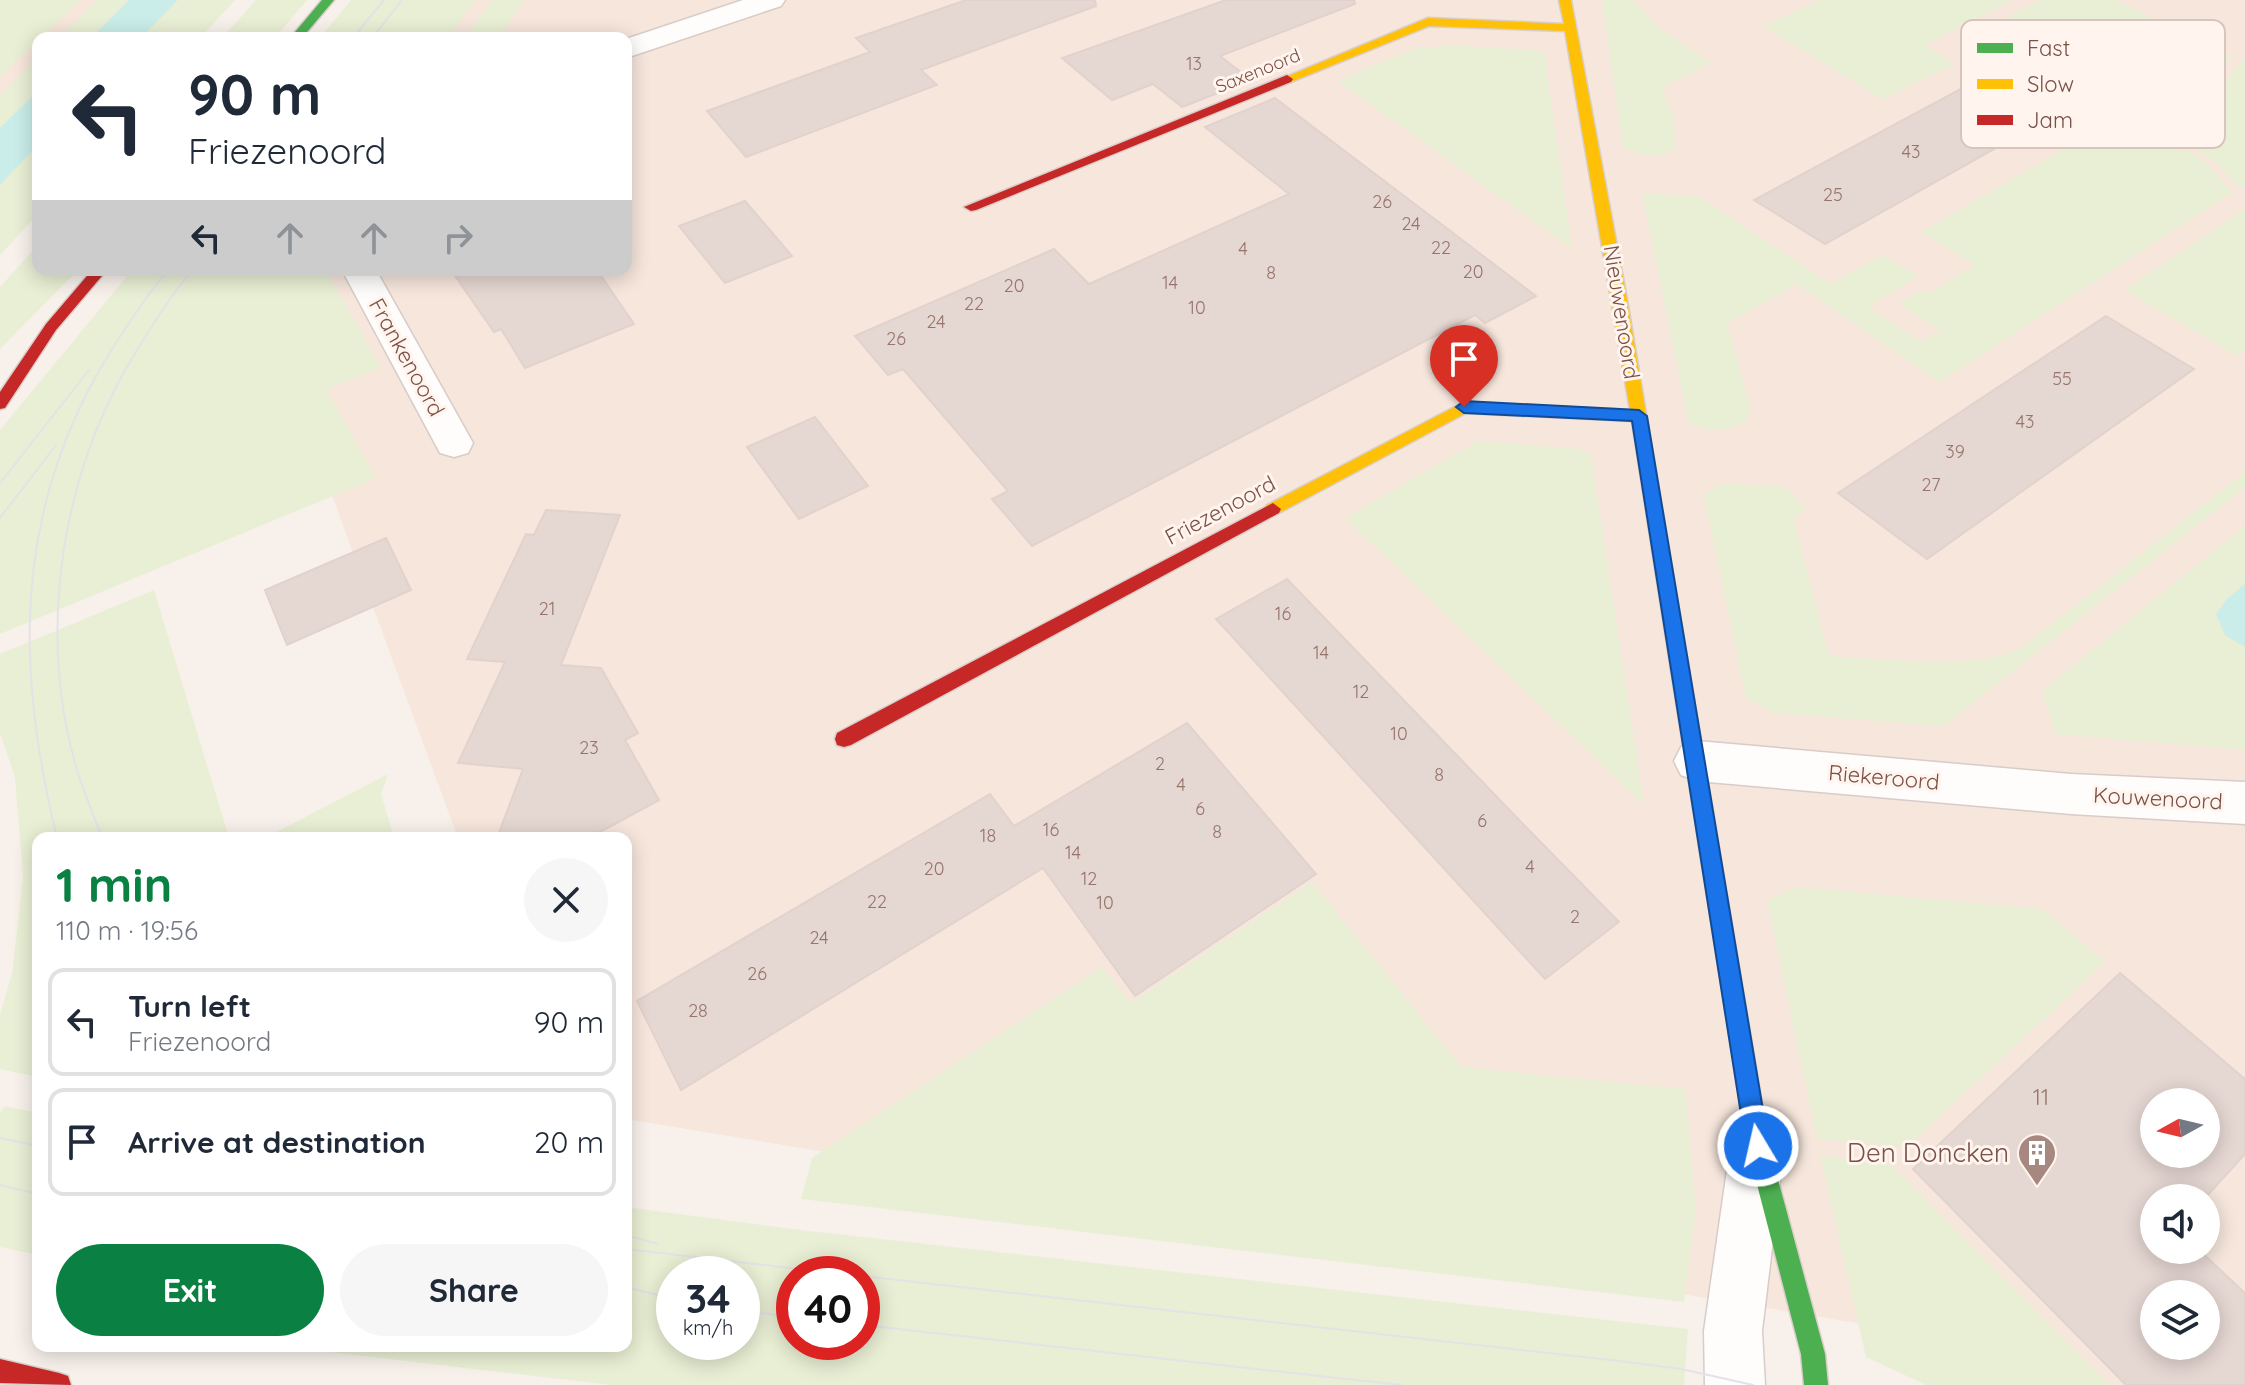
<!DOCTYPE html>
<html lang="en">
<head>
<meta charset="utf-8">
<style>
	:root { --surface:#fff; --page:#f6f6f7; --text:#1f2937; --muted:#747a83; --line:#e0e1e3; --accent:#0b8043 }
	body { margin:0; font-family:Quicksand,sans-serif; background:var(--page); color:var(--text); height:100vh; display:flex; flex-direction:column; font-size:30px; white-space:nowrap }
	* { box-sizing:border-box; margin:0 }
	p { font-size:26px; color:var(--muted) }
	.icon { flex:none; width:44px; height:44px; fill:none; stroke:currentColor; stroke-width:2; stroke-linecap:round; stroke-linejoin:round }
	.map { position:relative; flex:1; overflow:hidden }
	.sheet { position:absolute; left:32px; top:832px; width:600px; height:520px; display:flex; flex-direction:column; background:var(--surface); border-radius:16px; box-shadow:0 4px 20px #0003 }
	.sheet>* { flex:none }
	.guide { position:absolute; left:32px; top:32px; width:600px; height:244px; border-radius:16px; box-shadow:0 4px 20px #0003; background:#fff; color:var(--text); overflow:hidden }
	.needle { width:52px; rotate:262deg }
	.buttons { position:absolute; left:2140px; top:1088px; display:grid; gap:16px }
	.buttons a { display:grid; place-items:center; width:80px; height:80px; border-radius:50%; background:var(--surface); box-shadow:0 4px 20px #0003; font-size:40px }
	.speed { position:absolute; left:656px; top:1256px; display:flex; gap:16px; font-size:40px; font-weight:700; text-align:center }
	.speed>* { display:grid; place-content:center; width:104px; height:104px; border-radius:50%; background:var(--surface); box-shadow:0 4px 20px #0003; line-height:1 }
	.speed small { font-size:20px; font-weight:400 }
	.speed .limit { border:12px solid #d22; background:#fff; color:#111 }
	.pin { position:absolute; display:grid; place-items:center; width:68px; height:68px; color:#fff; margin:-82px -34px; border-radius:50% 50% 50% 0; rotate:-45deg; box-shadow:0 0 8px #0007 }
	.pin .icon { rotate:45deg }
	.me { position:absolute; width:88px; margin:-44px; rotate:351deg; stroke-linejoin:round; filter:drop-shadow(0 0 6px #0008) }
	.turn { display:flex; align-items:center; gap:28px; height:168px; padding:0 24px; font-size:36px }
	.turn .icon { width:104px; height:104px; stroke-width:2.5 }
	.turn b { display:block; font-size:56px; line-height:68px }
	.lanes { display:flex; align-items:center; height:76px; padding:0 24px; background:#0003; justify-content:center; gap:40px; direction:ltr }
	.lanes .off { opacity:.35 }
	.round { display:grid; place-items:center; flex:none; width:84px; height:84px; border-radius:42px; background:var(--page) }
	.overview { display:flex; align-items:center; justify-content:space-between; height:136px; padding:0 24px }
	h1 { font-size:48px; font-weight:700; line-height:60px; color:var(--accent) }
	.button { display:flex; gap:16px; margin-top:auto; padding:16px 24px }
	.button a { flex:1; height:92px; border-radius:48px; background:var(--accent); color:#fff; font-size:32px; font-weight:700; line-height:92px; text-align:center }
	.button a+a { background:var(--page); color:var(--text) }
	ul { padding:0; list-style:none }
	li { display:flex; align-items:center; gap:24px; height:108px; margin:0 16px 12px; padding:0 8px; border:4px solid var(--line); border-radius:16px }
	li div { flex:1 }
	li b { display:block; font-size:30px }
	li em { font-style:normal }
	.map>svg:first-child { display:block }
</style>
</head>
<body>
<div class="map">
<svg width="2245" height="1385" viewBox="0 0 2245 1385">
	<rect width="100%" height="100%" fill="#f8f1eb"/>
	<g fill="#f6e6dc" fill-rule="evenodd">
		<path d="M0,0H135L98,38H38V100L0,139Z"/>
		<path d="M429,0H2245V1385H1945L1893,1329L626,1119V838H458L249,270H626V38H352ZM2154,1102H2206V1154H2154ZM2154,1198H2206V1250H2154ZM2154,1294H2206V1346H2154Z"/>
	</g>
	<g fill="#e9efd4" fill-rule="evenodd">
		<path d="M0,0H81L0,77Z"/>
		<path d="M98,0H129L91,38H59Z"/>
		<path d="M178,0H235L200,38H141Z"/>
		<path d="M256,0H307L275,38H222Z"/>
		<path d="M351,0H475L448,38H320Z"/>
		<path d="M492,0H524L498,38H465Z"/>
		<path d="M1602,0H1633L1658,27L1711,63L1662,88L1674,117L1675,147C1657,161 1643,156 1623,147Z"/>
		<path d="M1821,0H2012L1925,45L1954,64L1882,99L1763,26Z"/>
		<path d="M2040,0H2115L2232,56L2200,97L2108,104L2045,76L2006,70L2003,68L2005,64L1961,42Z"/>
		<path d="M1450,45L1544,51L1572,249L1338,81L1413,49Z"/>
		<path d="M38,58V91L0,128V95Z"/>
		<path d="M2242,60L2245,62V185L2239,189L2217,163L2167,133L2210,102Z"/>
		<path d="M1991,73L2048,83L2191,152L2206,163L2233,192L1939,382L1797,284L1727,323L1751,410C1744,435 1708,431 1689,424L1642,193L1698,196L1831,284L1883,255L1918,276L1868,307L1922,342L1941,330L1902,306L1901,302L1919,291L1929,293L1975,265L1921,232L2092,133L1987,75Z"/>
		<path d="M38,145V214L0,255V185Z"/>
		<path d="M2245,209V349L2237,356L2124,290Z"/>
		<path d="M38,245V270H78L0,349V287Z"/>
		<path d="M132,270H326L381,367L326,389L376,478L0,634V430Z"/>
		<path d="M1478,441L1582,449L1591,456L1644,805L1345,518Z"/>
		<path d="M2245,472V487L1944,726L1774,713L1746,698L1704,496L1719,483L1785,487L1805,508L1794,520L1829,656C1878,658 1984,672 2024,646Z"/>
		<path d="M2245,526V584L2226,600L2216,614C2219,631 2229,640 2245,647V750L2055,734L2042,691Z"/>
		<path d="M154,590L229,838H38V1077L0,1069V1015L12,973L23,878L15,777L0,733V654Z"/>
		<path d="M388,774L381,794L394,838H265Z"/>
		<path d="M1312,882L1461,1067L1685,1089L1696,1209L1684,1302L801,1199L812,1158L1102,967L1131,1003Z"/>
		<path d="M1797,887L2043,909L2105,962L1907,1147L1817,1139L1767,900Z"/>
		<path d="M5,1106L38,1113V1255L0,1247V1113Z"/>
		<path d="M1820,1155L1890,1164L2110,1385H1926L1866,1357Z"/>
		<path d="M626,1207L800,1230L1688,1329L1684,1385H611L279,1346H626ZM674,1274H742V1342H674ZM794,1274H862V1342H794Z"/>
	</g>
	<g fill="#caede9">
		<path d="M129,0H178L141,38H91Z"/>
		<path d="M38,91V145L0,185V128Z"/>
		<path d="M2245,584V647L2225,635L2216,614L2226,600Z"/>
	</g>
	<g fill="#e5d7d2" stroke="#e2d2cd" stroke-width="2" fill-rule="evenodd">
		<path d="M966,0H1095L1096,6L921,70L937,85L746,157L707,111L870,52L856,38Z"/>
		<path d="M1226,0H1354L1355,4L1220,56L1251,80L1182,107L1153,84L1112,100L1062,58Z"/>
		<path d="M1987,75L2058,113L1825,244L1754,200Z"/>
		<path d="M1275,98L1536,296L1485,323L1475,315L1032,546L992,499L1008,491L903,369L888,375L855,336L1054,249L1089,284L1289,194L1205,127Z"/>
		<path d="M745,201L792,256L725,283L679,226Z"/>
		<path d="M451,270H597L634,324L525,368L501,329L494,332Z"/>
		<path d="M2106,316L2194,369L1927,559L1838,493Z"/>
		<path d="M815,417L868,486L799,519L747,447Z"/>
		<path d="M546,510L620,515L561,665L601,668L638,733L625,740L659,800L589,838H497L523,769L458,763L505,662L467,659L526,534L534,535Z"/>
		<path d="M386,538L411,590L287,645L265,590Z"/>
		<path d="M1287,579L1523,824L1619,922L1545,979L1216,619Z"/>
		<path d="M1187,723L1316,874L1135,996L1043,868L681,1090L637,1001L990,794L1014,826Z"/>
		<path d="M2120,973L2245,1079V1154L2205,1198H2154V1250H2199L2245,1293V1385H2126L1913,1169ZM2154,1102H2206V1154H2154ZM2154,1294H2206V1346H2154Z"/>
	</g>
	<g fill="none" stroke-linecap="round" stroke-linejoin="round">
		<g stroke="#d7ccc8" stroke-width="3">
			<g id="street">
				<path d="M743,0H785L781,6L626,58V39Z"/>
				<path d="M342,270H376L473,443L468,453L454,457L440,453Z"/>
				<path d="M1697,741L2071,774L2245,782V824L2071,814L1697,781L1681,775L1674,761L1681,747Z"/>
				<path d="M1756,1129L1775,1137L1783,1156L1762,1331L1765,1385H1705L1704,1331L1729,1156L1737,1137Z"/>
			</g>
		</g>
		<g stroke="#d9cec9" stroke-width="3">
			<g id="fast">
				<path d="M322,0H334L302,38H290Z"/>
				<path d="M1680,663L1686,665L1689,670L1769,1146L1825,1354L1828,1385H1804L1801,1354L1747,1146L1671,670L1674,665Z"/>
			</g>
		</g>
		<g stroke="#d9cec9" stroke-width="3">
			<path id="slow" d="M1559,0H1571L1626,294L1689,670L1686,675H1674L1671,670L1632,421L1466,413L1279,513L1273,515L1265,509L1267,505L1464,402L1630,410L1565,31L1429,26L1291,82L1281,79L1428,18L1564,24Z"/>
		</g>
		<g stroke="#d9cec9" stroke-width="3">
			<g id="jam">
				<path d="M1287,75L1293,79L1291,82L976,210L971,211L964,207Z"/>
				<path d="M92,270H107L56,330L5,408L0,409V392L46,324Z"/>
				<path d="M1273,503L1281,509L1279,513L851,745L844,747L837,745L835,739L837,733Z"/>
				<path d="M0,1359L59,1373L68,1376L71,1385L0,1383Z"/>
			</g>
		</g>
		<use href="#street" fill="#fefdfc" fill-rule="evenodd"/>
		<use href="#fast" fill="#4caf50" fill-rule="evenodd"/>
		<use href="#slow" fill="#ffc107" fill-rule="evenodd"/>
		<use href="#jam" fill="#c62828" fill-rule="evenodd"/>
		<g stroke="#e4e2e6" stroke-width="2">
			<path d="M353,38L384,0"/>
			<path d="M372,38L402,0"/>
			<path d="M146,298L168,270"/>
			<path d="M169,300L192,270"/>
			<path d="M0,483L89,370"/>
			<path d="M0,518L56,445"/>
			<path d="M57,838C22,694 13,555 76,416C96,371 123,331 151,291"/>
			<path d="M102,838C94,815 84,793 77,770C43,656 55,527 101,419C120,374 147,333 174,293"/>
			<path d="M0,1138L38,1146"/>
			<path d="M0,1185L38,1194"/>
			<path d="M626,1235L658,1244"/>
			<path d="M626,1249L843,1274"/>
			<path d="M862,1276L1619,1361L1681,1369L1753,1385"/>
			<path d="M626,1287L674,1299"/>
			<path d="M742,1311L794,1317"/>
			<path d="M862,1325L1401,1385"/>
		</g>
	</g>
	<path fill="#1a73e8" stroke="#114b97" stroke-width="2" d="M1464,401L1639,410L1647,416L1769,1146L1766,1154L1758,1157L1750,1154L1746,1146L1632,421L1464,413L1456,407Z"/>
	<defs>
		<g id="building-pin" transform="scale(2)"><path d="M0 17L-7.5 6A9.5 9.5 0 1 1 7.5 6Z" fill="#a78880" stroke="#fff5ee"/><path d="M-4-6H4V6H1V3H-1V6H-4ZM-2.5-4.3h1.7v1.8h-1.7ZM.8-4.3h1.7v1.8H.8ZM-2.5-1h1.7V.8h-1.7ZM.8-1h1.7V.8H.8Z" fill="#fff"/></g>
	</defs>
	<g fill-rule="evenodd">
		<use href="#building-pin" x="2037" y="1153"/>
	</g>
	<g text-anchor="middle" stroke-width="6" stroke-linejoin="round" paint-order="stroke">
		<g font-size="18" fill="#97746c">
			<text x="1194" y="70">13</text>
			<text x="1911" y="158">43</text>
			<text x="1833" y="201">25</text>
			<text x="1382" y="208">26</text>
			<text x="1411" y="230">24</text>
			<text x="1441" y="254">22</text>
			<text x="1243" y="255">4</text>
			<text x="1473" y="278">20</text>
			<text x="1271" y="279">8</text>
			<text x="1170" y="289">14</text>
			<text x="1014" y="292">20</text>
			<text x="974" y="310">22</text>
			<text x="1197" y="314">10</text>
			<text x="936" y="328">24</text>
			<text x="896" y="345">26</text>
			<text x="2062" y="385">55</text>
			<text x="2025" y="428">43</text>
			<text x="1955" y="458">39</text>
			<text x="1931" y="491">27</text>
			<text x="547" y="615">21</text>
			<text x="1283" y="620">16</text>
			<text x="1321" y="659">14</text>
			<text x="1361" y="698">12</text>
			<text x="1399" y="740">10</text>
			<text x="589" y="754">23</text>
			<text x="1160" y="770">2</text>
			<text x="1439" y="781">8</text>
			<text x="1181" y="791">4</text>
			<text x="1200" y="815">6</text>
			<text x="1482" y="827">6</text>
			<text x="1051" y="836">16</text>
			<text x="1217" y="838">8</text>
			<text x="988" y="842">18</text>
			<text x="1073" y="859">14</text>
			<text x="1530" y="873">4</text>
			<text x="934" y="875">20</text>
			<text x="1089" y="885">12</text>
			<text x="877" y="908">22</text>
			<text x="1105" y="909">10</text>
			<text x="1575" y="923">2</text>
			<text x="819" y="944">24</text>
			<text x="757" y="980">26</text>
			<text x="698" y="1017">28</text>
		</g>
		<g font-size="18" fill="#7b5047" stroke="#fff5ee">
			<text transform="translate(1258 71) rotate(-22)" y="6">Saxenoord</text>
		</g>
		<g font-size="22" fill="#7b5047" stroke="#fff5ee">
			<text transform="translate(1622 312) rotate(81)" y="8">Nieuwenoord</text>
			<text transform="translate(407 357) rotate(61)" y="8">Frankenoord</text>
			<text transform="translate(1220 510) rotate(-28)" y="8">Friezenoord</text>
			<text transform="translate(1884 777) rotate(5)" y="8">Riekeroord</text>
			<text transform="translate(2158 798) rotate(3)" y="8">Kouwenoord</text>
		</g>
		<g font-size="22" fill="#97746c">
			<text x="2041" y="1105">11</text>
		</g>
		<g font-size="26" fill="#7b5047" stroke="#fff5ee" text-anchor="end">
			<text x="2009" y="1162">Den Doncken</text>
		</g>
	</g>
	<rect x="1961" y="20" width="264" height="128" rx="12" fill="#fff5ee" stroke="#d7c4bc" stroke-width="2"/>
	<rect x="1977" y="43" width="36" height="10" fill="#4caf50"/>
	<rect x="1977" y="79" width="36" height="10" fill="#ffc107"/>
	<rect x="1977" y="115" width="36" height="10" fill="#c62828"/>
	<g font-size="22" fill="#7b5047">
		<text x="2027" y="56">Fast</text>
		<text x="2027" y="92">Slow</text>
		<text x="2027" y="128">Jam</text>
	</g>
</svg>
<div class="buttons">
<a><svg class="needle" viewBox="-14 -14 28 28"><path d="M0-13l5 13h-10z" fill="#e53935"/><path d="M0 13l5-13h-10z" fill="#747a83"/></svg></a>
<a><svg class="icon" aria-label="sound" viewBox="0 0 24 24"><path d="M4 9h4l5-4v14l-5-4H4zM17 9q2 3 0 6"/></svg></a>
<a><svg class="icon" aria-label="layers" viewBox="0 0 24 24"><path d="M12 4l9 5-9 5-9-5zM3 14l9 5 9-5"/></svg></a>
</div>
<div class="speed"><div>34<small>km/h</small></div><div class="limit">40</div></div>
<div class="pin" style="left:1464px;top:407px;background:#d93025"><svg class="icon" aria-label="arrive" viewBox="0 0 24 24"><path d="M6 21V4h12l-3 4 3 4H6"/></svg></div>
<svg class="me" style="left:1758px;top:1146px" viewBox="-20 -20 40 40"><circle r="17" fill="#1a73e8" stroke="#fff" stroke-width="3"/><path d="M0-11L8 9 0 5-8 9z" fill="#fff"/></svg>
<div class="guide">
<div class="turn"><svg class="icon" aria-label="left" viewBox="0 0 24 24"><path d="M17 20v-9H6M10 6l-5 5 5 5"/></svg><div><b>90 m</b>Friezenoord</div></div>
<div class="lanes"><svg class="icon" aria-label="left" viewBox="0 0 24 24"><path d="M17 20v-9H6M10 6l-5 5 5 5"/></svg><svg class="icon off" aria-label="ahead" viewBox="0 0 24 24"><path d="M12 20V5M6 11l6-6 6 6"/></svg><svg class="icon off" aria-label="ahead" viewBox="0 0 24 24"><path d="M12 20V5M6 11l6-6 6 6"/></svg><svg class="icon off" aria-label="right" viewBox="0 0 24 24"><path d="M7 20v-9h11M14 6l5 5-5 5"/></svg></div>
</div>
<section class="sheet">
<div class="overview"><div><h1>1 min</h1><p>110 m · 19:56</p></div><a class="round"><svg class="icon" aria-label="close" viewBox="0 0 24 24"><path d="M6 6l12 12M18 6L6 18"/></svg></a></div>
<ul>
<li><svg class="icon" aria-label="left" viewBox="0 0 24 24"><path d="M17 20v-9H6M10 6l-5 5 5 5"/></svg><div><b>Turn left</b><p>Friezenoord</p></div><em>90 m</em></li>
<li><svg class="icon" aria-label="arrive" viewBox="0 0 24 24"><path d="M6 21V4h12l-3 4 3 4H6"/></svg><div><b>Arrive at destination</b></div><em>20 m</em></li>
</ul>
<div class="button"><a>Exit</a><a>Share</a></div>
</section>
</div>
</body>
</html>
